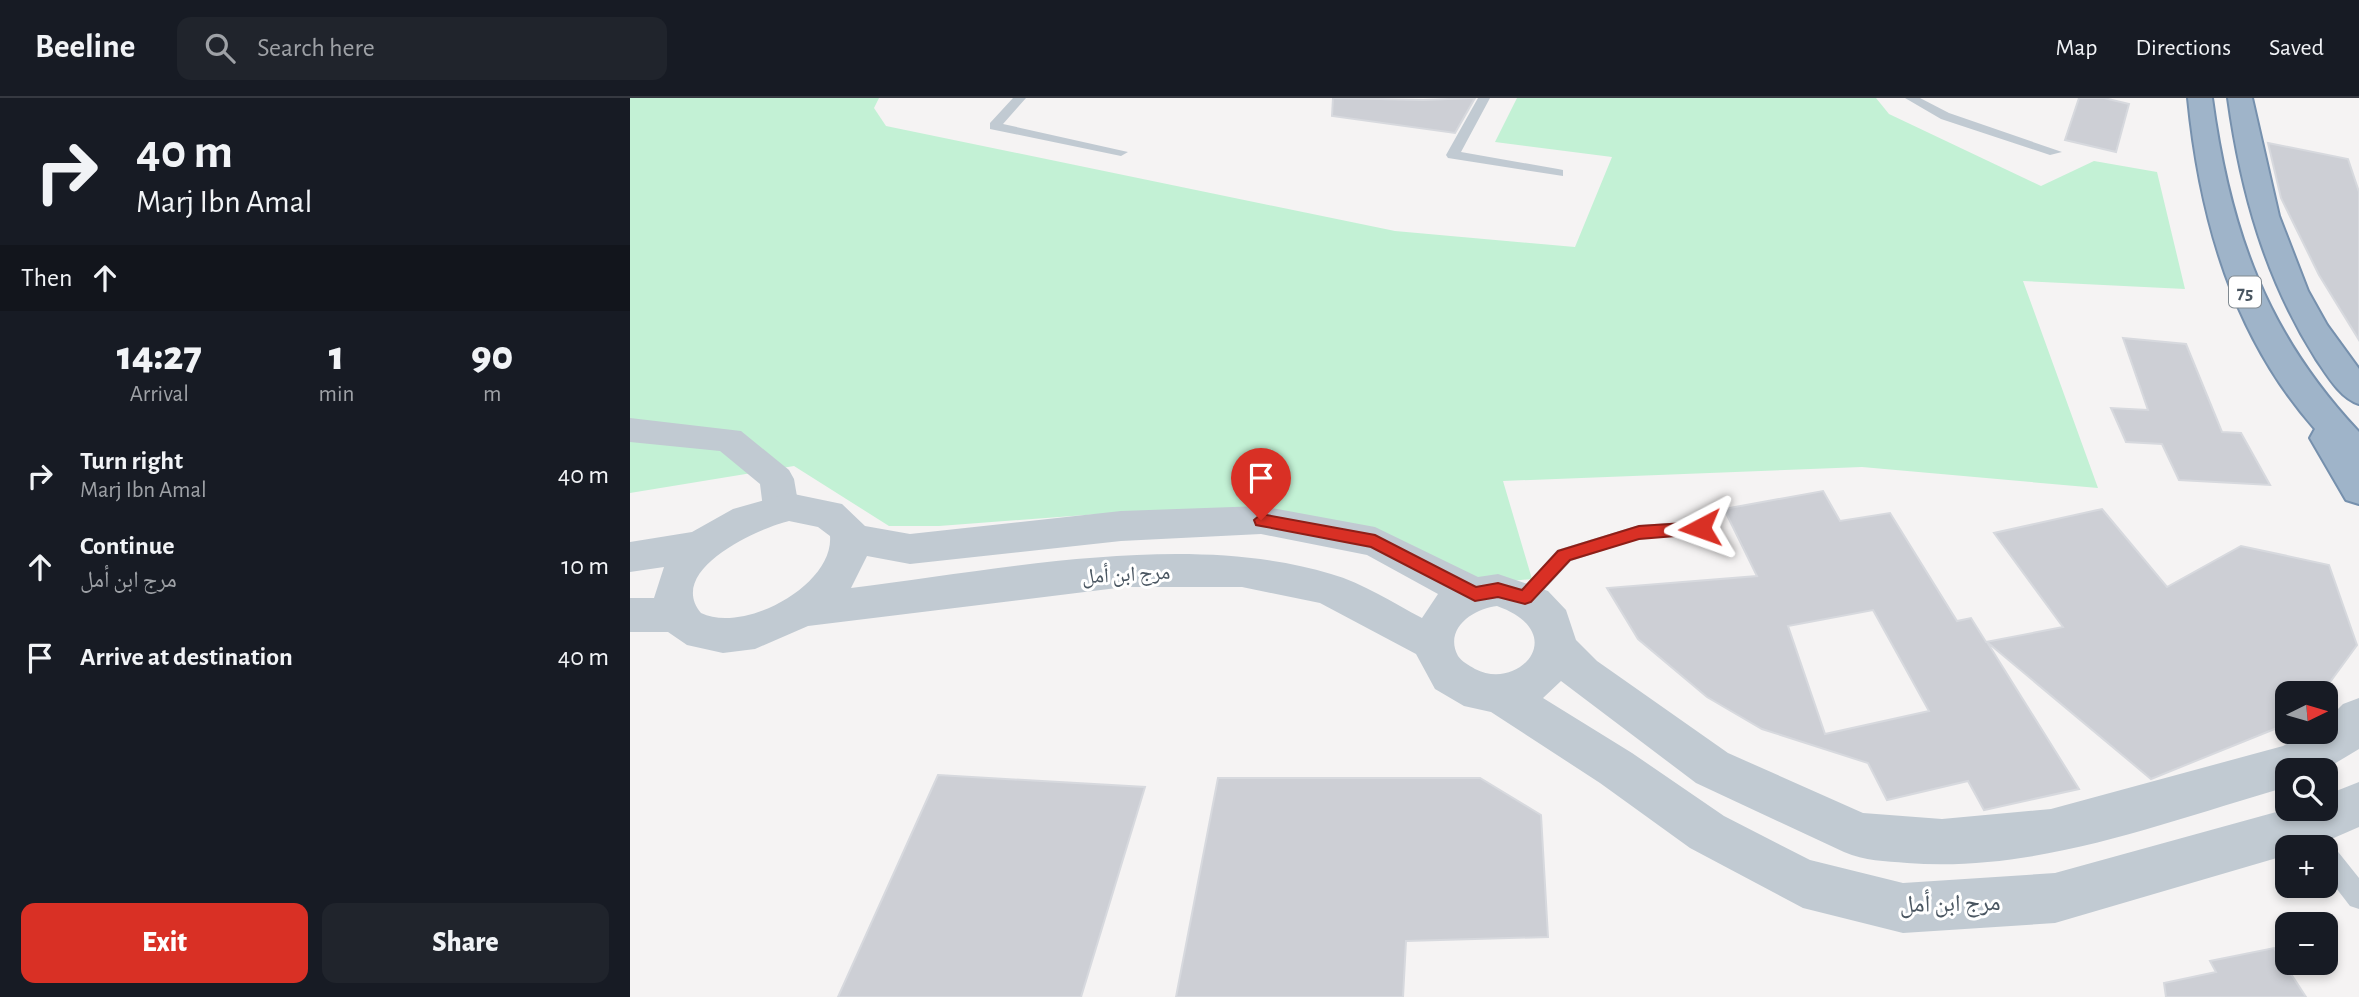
<!DOCTYPE html>
<html lang="en">
<head>
<meta charset="utf-8">
<style>
	:root { --surface:#171b24; --page:#20242c; --text:#f1f3f6; --muted:#9ea1a6; --line:#363941; --accent:#d93025 }
	body { margin:0; font-family:"Alegreya Sans","Noto Naskh Arabic",sans-serif; background:var(--page); color:var(--text); height:100vh; display:flex; flex-direction:column; font-size:26px; white-space:nowrap }
	* { box-sizing:border-box; margin:0 }
	p { font-size:23px; color:var(--muted) }
	.icon { flex:none; width:38px; height:38px; fill:none; stroke:currentColor; stroke-width:2; stroke-linecap:round; stroke-linejoin:round }
	.map { position:relative; flex:1; overflow:hidden }
	.side { display:flex; flex-direction:column; background:var(--surface); width:630px }
	.side>* { flex:none }
	.banner { background:#171b24; color:var(--text); overflow:hidden }
	.needle { width:46px; rotate:85deg }
	.controls { position:absolute; left:1645px; top:583px; display:grid; gap:14px }
	.controls a { display:grid; place-items:center; width:63px; height:63px; border-radius:14px; background:var(--surface); box-shadow:0 4px 10px #0003; font-size:35px }
	.pin { position:absolute; display:grid; place-items:center; width:60px; height:60px; color:#fff; margin:-72px -30px; border-radius:50% 50% 50% 0; rotate:-45deg; box-shadow:0 0 7px #0007 }
	.pin .icon { rotate:45deg }
	.me { position:absolute; width:77px; margin:-38px; rotate:266deg; stroke-linejoin:round; filter:drop-shadow(0 0 5px #0008) }
	.turn { display:flex; align-items:center; gap:24px; height:147px; padding:0 21px; font-size:32px }
	.turn .icon { width:91px; height:91px; stroke-width:2.5 }
	.turn b { display:block; font-size:49px; line-height:60px }
	.then { display:flex; align-items:center; height:66px; padding:0 21px; background:#0003; gap:14px; font-size:26px }
	.eta { display:flex; justify-content:space-evenly; align-items:center; height:119px; text-align:center }
	.eta b { font-size:42px; font-weight:800; line-height:49px }
	.cta { display:flex; gap:14px; margin-top:auto; padding:14px 21px }
	.cta a { flex:1; height:80px; border-radius:14px; background:var(--accent); color:#fff; font-size:28px; font-weight:800; line-height:80px; text-align:center }
	.cta a+a { background:var(--page); color:var(--text) }
	ul { padding:0; list-style:none }
	li { display:flex; align-items:center; gap:21px; height:91px; padding:0 21px }
	li div { flex:1 }
	li b { display:block; font-size:26px }
	li em { font-style:normal }
	header { display:flex; align-items:center; gap:42px; box-sizing:border-box; height:98px; padding:0 35px; background:var(--surface); border-bottom:2px solid var(--line) }
	header strong { font-size:33px }
	nav { display:flex; gap:38px; margin-inline-start:auto; font-size:24px }
	.search { width:490px; height:63px; background:var(--page); display:flex; align-items:center; gap:18px; box-sizing:border-box; padding:0 24px; border-radius:14px; color:var(--muted); font-size:26px }
	main { display:flex; flex:1; min-height:0 }
	.map>svg:first-child { display:block }
</style>
</head>
<body>
<header>
<strong>Beeline</strong>
<div class="search"><svg class="icon" aria-label="search" viewBox="0 0 24 24"><circle cx="10" cy="10" r="6"/><path d="M15 15l6 6"/></svg>Search here</div>
<nav><a>Map</a><a>Directions</a><a>Saved</a></nav>
</header>
<main>
<section class="side">
<div class="banner">
<div class="turn"><svg class="icon" aria-label="right" viewBox="0 0 24 24"><path d="M7 20v-9h11M14 6l5 5-5 5"/></svg><div><b>40 m</b>Marj Ibn Amal</div></div>
<div class="then">Then<svg class="icon" aria-label="ahead" viewBox="0 0 24 24"><path d="M12 20V5M6 11l6-6 6 6"/></svg></div>
</div>
<div class="eta">
<div><b>14:27</b><p>Arrival</p></div>
<div><b>1</b><p>min</p></div>
<div><b>90</b><p>m</p></div>
</div>
<ul>
<li><svg class="icon" aria-label="right" viewBox="0 0 24 24"><path d="M7 20v-9h11M14 6l5 5-5 5"/></svg><div><b>Turn right</b><p>Marj Ibn Amal</p></div><em>40 m</em></li>
<li><svg class="icon" aria-label="ahead" viewBox="0 0 24 24"><path d="M12 20V5M6 11l6-6 6 6"/></svg><div><b>Continue</b><p>مرج ابن أمل</p></div><em>10 m</em></li>
<li><svg class="icon" aria-label="arrive" viewBox="0 0 24 24"><path d="M6 21V4h12l-3 4 3 4H6"/></svg><div><b>Arrive at destination</b></div><em>40 m</em></li>
</ul>
<div class="cta"><a>Exit</a><a>Share</a></div>
</section>
<div class="map">
<svg width="1729" height="899" viewBox="0 0 1729 899">
	<rect width="100%" height="100%" fill="#f5f3f3"/>
	<path fill="#c3f1d5" d="M0,0H249L244,10L256,28L765,133L945,149L982,59L865,44L887,0H1246L1259,16L1411,88L1464,63L1527,74L1555,191L1393,183L1468,390L1232,369L873,383L902,481L840,487L729,432L469,416L309,428H259L164,368L0,395Z"/>
	<g fill="#cdcfd5" stroke="#d7d9de" stroke-width="2" fill-rule="evenodd">
		<path d="M703,0L793,2L845,0L825,35L702,18Z"/>
		<path d="M1449,0H1474L1499,6L1486,54L1435,42Z"/>
		<path d="M1638,45L1718,61L1729,94V242L1689,177L1651,100Z"/>
		<path d="M1493,240L1556,246L1592,334L1611,335L1640,387L1549,382L1532,346L1496,344L1481,310L1518,312Z"/>
		<path d="M1193,393L1210,423L1260,415L1327,523L1341,520L1356,544L1433,529L1364,435L1472,411L1537,489L1611,448L1699,467L1727,547L1692,595H1657V626L1521,681L1357,544L1449,691L1354,712L1338,683L1257,702L1238,665L1132,631L1077,599L1008,541L977,490L1127,478L1094,411ZM1243,512L1299,613L1195,636L1158,528Z"/>
		<path d="M308,677L515,689L451,899H208Z"/>
		<path d="M588,680H850L911,717L918,839L776,843L773,899H546Z"/>
		<path d="M1644,850L1676,899H1536L1534,885L1586,874L1580,863Z"/>
	</g>
	<g fill="none" stroke-linecap="round" stroke-linejoin="round">
		<g stroke="#7690ad" stroke-width="4">
			<g id="trunk">
				<path d="M1558,0H1582C1600,133 1636,235 1729,334V406L1716,402L1680,340L1685,331C1603,238 1570,121 1558,0Z"/>
				<path d="M1598,0H1622L1649,118L1678,193L1697,227L1729,271V306C1710,300 1697,277 1686,261C1635,180 1611,94 1598,0Z"/>
			</g>
		</g>
		<g fill="#c1cad2" fill-rule="evenodd">
			<path d="M383,0H396L373,26L498,54L491,58L360,31V25Z"/>
			<path d="M848,0H860L831,54L928,71L933,72V78L818,60L816,57Z"/>
			<path d="M1275,0H1290L1319,15L1432,54L1420,57L1311,21Z"/>
			<path d="M1070,423L1077,425L1079,430L1077,435L1009,441L941,463L902,505H888L885,499L927,452L1009,427Z"/>
			<path d="M1696,746L1705,750L1729,780V811L1720,808L1696,777V749H1689Z"/>
		</g>
		<path fill="#c1cad2" fill-rule="evenodd" d="M0,320L111,333L159,372L164,381L169,410L164,420L151,424L138,420L133,410L130,386L90,353L0,344Z"/>
		<path fill="#c1cad2" fill-rule="evenodd" d="M159,395L212,406L235,428L280,436L491,413L631,408L745,429L848,479L868,476L918,493L936,512L946,542L967,563L1098,655L1233,715L1312,721L1421,711L1653,648L1678,634H1696V623L1713,606L1729,600V651L1694,672H1657V689C1534,724 1408,775 1277,765C1255,763 1235,763 1214,754L1066,685L931,583L913,600L1002,655L1094,718L1180,762L1273,785L1425,775L1661,710H1696V697L1729,684V729L1683,749H1657V757L1425,825L1273,835L1173,810L1060,750L970,685L861,614L834,608L805,591L786,556L690,505L612,489H495L178,528L125,551L93,555L57,547L38,534H0V500H24L34,469L0,474V444L62,434L103,411ZM159,423L188,429L200,438C204,487 114,536 71,515C35,472 129,430 159,423ZM631,436L737,457L808,496L792,520C763,505 733,485 701,476C557,432 370,472 221,490L237,458L280,466L491,443ZM867,508C942,535 889,594 845,571C839,567 832,564 828,558C813,530 845,510 867,508Z"/>
		<use href="#trunk" fill="#9fb4c9" fill-rule="evenodd"/>
	</g>
	<path fill="#d93025" stroke="#8d1f18" stroke-width="2" d="M631,416L745,437L846,489L868,485L892,492L928,453L1009,428L1070,424L1078,430L1070,436L1009,441L940,462L901,504L895,506L868,499L845,503L741,449L626,427L624,422Z"/>
	<g text-anchor="middle" stroke-width="6" stroke-linejoin="round" paint-order="stroke">
		<rect fill="#fff" stroke="#808990" stroke-width="2" x="1599" y="178.5" width="32" height="31" rx="5"/>
		<g font-size="19" font-weight="bold" fill="#4a5661">
			<text x="1615" y="201">75</text>
		</g>
		<g font-size="21" fill="#4a5661" stroke="#fff">
			<text transform="translate(496 476) rotate(-3)" y="7">مرج ابن أمل</text>
		</g>
		<g font-size="24" fill="#4a5661" stroke="#fff">
			<text transform="translate(1320 805) rotate(-1)" y="8">مرج ابن أمل</text>
		</g>
	</g>
</svg>
<div class="controls">
<a><svg class="needle" viewBox="-14 -14 28 28"><path d="M0-13l5 13h-10z" fill="#e53935"/><path d="M0 13l5-13h-10z" fill="#9ea1a6"/></svg></a>
<a><svg class="icon" aria-label="search" viewBox="0 0 24 24"><circle cx="10" cy="10" r="6"/><path d="M15 15l6 6"/></svg></a>
<a>+</a>
<a>−</a>
</div>
<div class="pin" style="left:631px;top:422px;background:#d93025"><svg class="icon" aria-label="arrive" viewBox="0 0 24 24"><path d="M6 21V4h12l-3 4 3 4H6"/></svg></div>
<svg class="me" style="left:1070px;top:430px" viewBox="-20 -20 40 40"><path d="M0-17L14 15 0 8-14 15z" fill="#d93025" stroke="#fff" stroke-width="4"/></svg>
</div>
</main>
</body>
</html>
